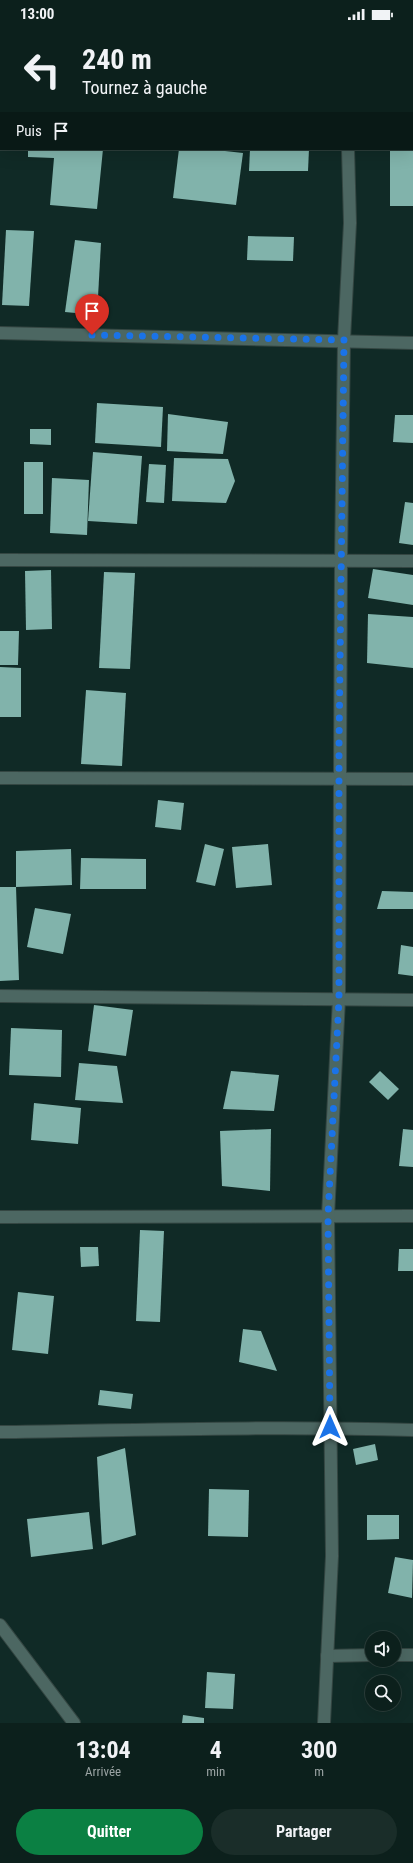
<!DOCTYPE html>
<html lang="fr">
<head>
<meta charset="utf-8">
<style>
	:root { --surface:#0c201c; --page:#1a2d29; --text:#f1f3f6; --muted:#9aa3a3; --line:#2c3e3b; --accent:#0b8043 }
	body { margin:0; font-family:"Roboto Condensed",sans-serif; background:var(--page); color:var(--text); height:100vh; display:flex; flex-direction:column; font-size:15px; white-space:nowrap }
	* { box-sizing:border-box; margin:0 }
	p { font-size:13px; color:var(--muted) }
	.icon { flex:none; width:22px; height:22px; fill:none; stroke:currentColor; stroke-width:2; stroke-linecap:round; stroke-linejoin:round }
	.map { position:relative; height:1695px; overflow:hidden }
	.drawer { display:flex; flex-direction:column; background:var(--surface); flex:1 }
	.drawer>* { flex:none }
	.top-card { position:absolute; left:0px; top:0px; width:413px; height:122px; box-shadow:0 4px 16px #0002,0 0 0 1px var(--line); background:#0c201c; color:var(--text); overflow:hidden }
	.fabs { position:absolute; left:365px; top:1603px; display:grid; gap:8px }
	.fabs a { display:grid; place-items:center; width:36px; height:36px; border-radius:50%; background:var(--surface); box-shadow:0 4px 16px #0002,0 0 0 1px var(--line); font-size:20px }
	.pin { position:absolute; display:grid; place-items:center; width:34px; height:34px; color:#fff; margin:-41px -17px; border-radius:50% 50% 50% 0; rotate:-45deg; box-shadow:0 0 4px #0007 }
	.pin .icon { rotate:45deg }
	.me { position:absolute; width:44px; margin:-22px; rotate:0deg; stroke-linejoin:round; filter:drop-shadow(0 0 3px #0008) }
	.turn { display:flex; align-items:center; gap:14px; height:84px; padding:0 16px; font-size:18px }
	.turn .icon { width:52px; height:52px; stroke-width:2.5 }
	.turn b { display:block; font-size:28px; line-height:34px }
	.then { display:flex; align-items:center; height:38px; padding:0 16px; background:#0003; gap:8px; font-size:15px }
	.eta { display:flex; justify-content:space-evenly; align-items:center; height:68px; text-align:center }
	.eta b { font-size:24px; font-weight:700; line-height:28px }
	.button { display:flex; gap:8px; margin-top:auto; padding:8px 16px }
	.button a { flex:1; height:46px; border-radius:24px; background:var(--accent); color:#fff; font-size:16px; font-weight:700; line-height:46px; text-align:center }
	.button a+a { background:var(--page); color:var(--text) }
	.status { display:flex; justify-content:space-between; align-items:center; height:28px; padding:0 20px; background:var(--surface); direction:ltr }
	.status svg { height:11px; fill:currentColor }
	.map>svg:first-child { display:block }
</style>
</head>
<body>
<div class="status"><b>13:00</b><svg viewBox="0 0 49 12"><path d="M0 12V9h3v3zM5 12V6h3v6zM10 12V3h3v9zM15 12V0h3v12zM26 1h20v11H26zM47 4h2v5h-2z"/></svg></div>
<div class="map">
<svg width="413" height="1695" viewBox="0 0 413 1695">
	<rect width="100%" height="100%" fill="#102a26"/>
	<g fill="#81b3ab">
		<path d="M28,121H103L97,181L50,177L54,130L28,129Z"/>
		<path d="M179,121H207L243,125L236,177L173,170Z"/>
		<path d="M250,121H309L308,143H249Z"/>
		<rect x="390" y="121" width="23" height="57"/>
		<path d="M6,202L34,203L29,278L2,277Z"/>
		<path d="M248,208L294,209L293,233L247,232Z"/>
		<path d="M75,212L101,215L97,287L65,284Z"/>
		<path d="M97,375L163,379L161,419L95,415Z"/>
		<path d="M168,386L228,394L223,426L167,423Z"/>
		<path d="M395,387H413V415L393,414Z"/>
		<path d="M30,401H51V417L30,416Z"/>
		<path d="M93,424L142,428L137,496L88,493Z"/>
		<path d="M174,430L228,431L235,453L226,475L172,473Z"/>
		<rect x="24" y="434" width="19" height="52"/>
		<path d="M149,436L166,437L164,475L146,474Z"/>
		<path d="M52,450L89,452L87,507L50,505Z"/>
		<path d="M405,474L413,475V517L399,515Z"/>
		<path d="M373,541L413,547V577L368,570Z"/>
		<path d="M51,542L52,601L26,602L25,543Z"/>
		<path d="M104,544L135,545L130,641L99,640Z"/>
		<path d="M368,586L413,589V640L367,635Z"/>
		<path d="M0,603H19L18,637H0Z"/>
		<path d="M0,639L21,640V689H0Z"/>
		<path d="M86,662L126,665L122,738L81,736Z"/>
		<path d="M158,772L184,775L181,802L155,799Z"/>
		<path d="M205,816L224,821L215,858L196,854Z"/>
		<path d="M268,816L272,857L236,860L232,819Z"/>
		<path d="M71,821L72,857L16,859V823Z"/>
		<path d="M81,830L146,831V861H80Z"/>
		<path d="M0,859H16L19,952L0,953Z"/>
		<path d="M382,863L413,864V881H377Z"/>
		<path d="M35,880L71,886L63,926L27,919Z"/>
		<path d="M401,917L413,919V948L398,946Z"/>
		<path d="M94,977L133,982L126,1028L88,1023Z"/>
		<path d="M11,1000L62,1002L61,1049L9,1047Z"/>
		<path d="M79,1035L117,1038L123,1075L75,1072Z"/>
		<path d="M231,1043L279,1047L274,1083L223,1081Z"/>
		<path d="M380,1043L399,1061L388,1072L369,1054Z"/>
		<path d="M34,1075L81,1080L78,1116L31,1112Z"/>
		<path d="M271,1101L270,1163L222,1158L220,1103Z"/>
		<path d="M403,1101L413,1102V1139L399,1138Z"/>
		<path d="M140,1202L164,1203L160,1294L136,1293Z"/>
		<path d="M80,1219H98L99,1238L81,1239Z"/>
		<path d="M399,1221H413V1243H398Z"/>
		<path d="M18,1264L54,1268L48,1326L12,1322Z"/>
		<path d="M243,1301L261,1303L277,1343L239,1334Z"/>
		<path d="M100,1362L133,1366L131,1381L98,1377Z"/>
		<path d="M375,1416L378,1432L356,1437L353,1421Z"/>
		<path d="M125,1420L136,1507L102,1517L97,1429Z"/>
		<path d="M209,1461L249,1462L248,1509L208,1508Z"/>
		<path d="M89,1484L93,1521L31,1529L27,1491Z"/>
		<path d="M367,1487H399V1511L367,1512Z"/>
		<path d="M395,1529L413,1532L412,1570L388,1565Z"/>
		<path d="M207,1644L235,1646L233,1681L205,1680Z"/>
		<path d="M183,1687L204,1690V1695H182Z"/>
	</g>
	<g fill="none" stroke-linecap="round" stroke-linejoin="round">
		<g stroke="#344642" stroke-width="14">
			<g id="minor">
				<path d="M348,1V0"/>
				<path d="M0,93H1"/>
				<path d="M412,97H413"/>
				<path d="M0,305L413,315"/>
				<path d="M0,532L413,533"/>
				<path d="M0,750L413,751"/>
				<path d="M0,968L413,972"/>
				<path d="M0,1189L413,1188"/>
				<path d="M0,1404C138,1402 275,1398 413,1402"/>
				<path d="M0,1597L74,1695"/>
				<path d="M394,1627H413"/>
				<path d="M327,1628L372,1627"/>
				<path d="M324,1695L332,1528L328,1188L339,971L341,533L344,312L350,195L348,121"/>
			</g>
		</g>
		<use href="#minor" stroke="#4c6762" stroke-width="12"/>
	</g>
	<g fill="none" stroke-linecap="round" stroke-linejoin="round">
		<path stroke="#1a73e8" stroke-width="7" stroke-dasharray="0 12.6" d="M92,307L344,312L339,719V971L328,1188L330,1399"/>
	</g>
</svg>
<div class="fabs">
<a><svg class="icon" aria-label="sound" viewBox="0 0 24 24"><path d="M4 9h4l5-4v14l-5-4H4zM17 9q2 3 0 6"/></svg></a>
<a><svg class="icon" aria-label="search" viewBox="0 0 24 24"><circle cx="10" cy="10" r="6"/><path d="M15 15l6 6"/></svg></a>
</div>
<div class="pin" style="left:92px;top:307px;background:#d93025"><svg class="icon" aria-label="arrive" viewBox="0 0 24 24"><path d="M6 21V4h12l-3 4 3 4H6"/></svg></div>
<svg class="me" style="left:330px;top:1399px" viewBox="-20 -20 40 40"><path d="M0-17L14 15 0 8-14 15z" fill="#1a73e8" stroke="#fff" stroke-width="4"/></svg>
<div class="top-card">
<div class="turn"><svg class="icon" aria-label="left" viewBox="0 0 24 24"><path d="M17 20v-9H6M10 6l-5 5 5 5"/></svg><div><b>240 m</b>Tournez à gauche</div></div>
<div class="then">Puis<svg class="icon" aria-label="arrive" viewBox="0 0 24 24"><path d="M6 21V4h12l-3 4 3 4H6"/></svg></div>
</div>
</div>
<section class="drawer">
<div class="eta">
<div><b>13:04</b><p>Arrivée</p></div>
<div><b>4</b><p>min</p></div>
<div><b>300</b><p>m</p></div>
</div>
<div class="button"><a>Quitter</a><a>Partager</a></div>
</section>
</body>
</html>
